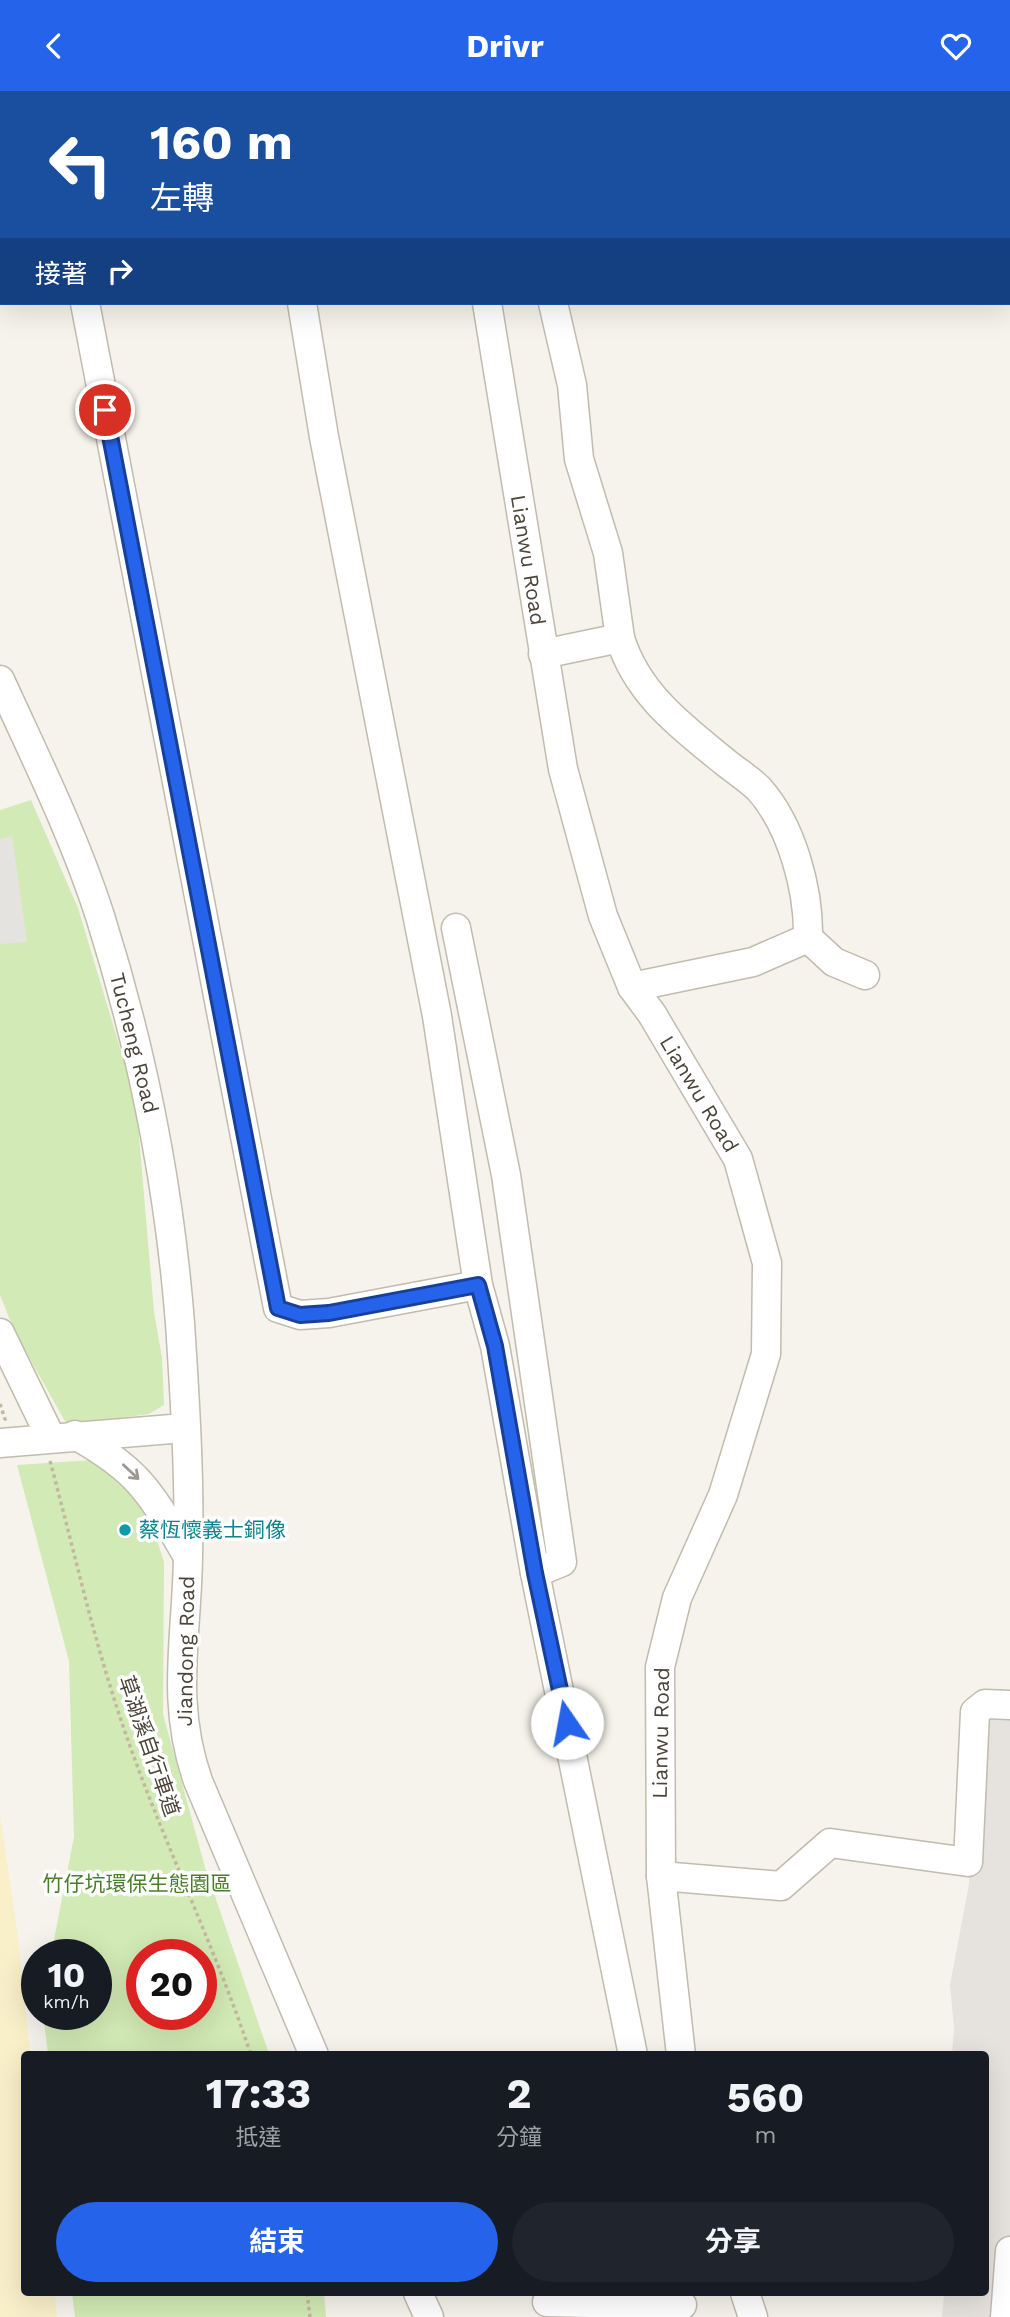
<!DOCTYPE html>
<html lang="zh-TW">
<head>
<meta charset="utf-8">
<style>
	:root { --surface:#171b24; --page:#20242c; --text:#f1f3f6; --muted:#9ea1a6; --accent:#2563eb }
	body { margin:0; font-family:"Work Sans","Noto Sans TC",sans-serif; background:var(--page); color:var(--text); height:100vh; display:flex; flex-direction:column; font-size:26px; white-space:nowrap }
	* { box-sizing:border-box; margin:0 }
	p { font-size:23px; color:var(--muted) }
	.icon { flex:none; width:38px; height:38px; fill:none; stroke:currentColor; stroke-width:2; stroke-linecap:round; stroke-linejoin:round }
	.map { position:relative; flex:1; overflow:hidden }
	.side { position:absolute; left:21px; top:1960px; width:968px; height:245px; display:flex; flex-direction:column; background:var(--surface); border-radius:7px; box-shadow:0 7px 28px #0002 }
	.side>* { flex:none }
	.hud { position:absolute; left:0px; top:0px; width:1012px; height:214px; box-shadow:0 7px 28px #0002; background:#1a4fa0; color:#fff; overflow:hidden }
	.speed { position:absolute; left:21px; top:1848px; display:flex; gap:14px; font-size:35px; font-weight:700; text-align:center }
	.speed>* { display:grid; place-content:center; width:91px; height:91px; border-radius:50%; background:var(--surface); box-shadow:0 7px 28px #0002; line-height:1 }
	.speed small { font-size:18px; font-weight:400 }
	.speed .limit { border:10px solid #d22; background:#fff; color:#111 }
	.pin { position:absolute; display:grid; place-items:center; width:60px; height:60px; color:#fff; margin:-30px; border:4px solid #fff; border-radius:50%; box-shadow:0 2px 7px #0007 }
	.me { position:absolute; width:77px; margin:-38px; rotate:348deg; stroke-linejoin:round; filter:drop-shadow(0 0 5px #0008) }
	.turn { display:flex; align-items:center; gap:24px; height:147px; padding:0 35px; font-size:32px }
	.turn .icon { width:91px; height:91px; stroke-width:2.5 }
	.turn b { display:block; font-size:49px; line-height:60px }
	.then { display:flex; align-items:center; height:66px; padding:0 35px; background:#0003; gap:14px; font-size:26px }
	.eta { display:flex; justify-content:space-evenly; align-items:center; height:119px; text-align:center }
	.eta b { font-size:42px; font-weight:700; line-height:49px }
	.primary-button { display:flex; gap:14px; margin-top:auto; padding:14px 35px }
	.primary-button a { flex:1; height:80px; border-radius:42px; background:var(--accent); color:#fff; font-size:28px; font-weight:700; line-height:80px; text-align:center }
	.primary-button a+a { background:var(--page); color:var(--text) }
	header { display:flex; justify-content:space-between; align-items:center; height:91px; padding:0 35px; background:var(--accent); color:#fff; font-size:32px; font-weight:700 }
	.map>svg:first-child { display:block }
</style>
</head>
<body>
<header><svg class="icon" aria-label="back" viewBox="0 0 24 24"><path d="M15 5l-7 7 7 7"/></svg>Drivr<svg class="icon" aria-label="heart" viewBox="0 0 24 24"><path d="M12 20l-8-8c-3-5 5-10 8-4 3-6 11-1 8 4z"/></svg></header>
<div class="map">
<svg width="1010" height="2226" viewBox="0 0 1010 2226">
	<rect width="100%" height="100%" fill="#f6f3ec"/>
	<path fill="#e6e2dd" d="M972,1608L1010,1611V2226H942L944,2202H985V1964L952,1963L954,1937L950,1894L969,1793Z"/>
	<g fill="#d2eab5" fill-rule="evenodd">
		<path d="M31,709L78,817L136,1010L154,1221L162,1267L164,1314L149,1323L67,1334L14,1239L0,1204V719Z"/>
		<path d="M92,1369L134,1406L154,1440L164,1471L163,1623L205,1776L269,1963H48L43,1923H96V1864H51L74,1746L69,1570L17,1374ZM142,1864H201V1923H142Z"/>
		<path d="M72,2202H324L326,2226H75Z"/>
	</g>
	<path fill="#f9efc9" d="M0,1724L18,1846L30,1963L24,1964V2202H55L57,2226H0Z"/>
	<path fill="#e5e3e0" d="M12,745L27,851L0,853V748Z"/>
	<g fill="none" stroke-linecap="round" stroke-linejoin="round">
		<g stroke="#c2bbae" stroke-width="31">
			<g id="minor">
				<path d="M45,0V2"/>
				<path d="M264,0L265,2"/>
				<path d="M455,0V2"/>
				<path d="M995,2V0"/>
				<path d="M85,212L278,1217L300,1224L329,1222L478,1194"/>
				<path d="M302,212L324,346L437,925L478,1194L495,1255L535,1482L633,1964"/>
				<path d="M487,212L563,678L603,825L632,896L652,923L738,1068L767,1172L766,1263L723,1404L677,1507L660,1576L661,1785L681,1964"/>
				<path d="M553,212L572,294L579,368L608,462L620,547"/>
				<path d="M543,563L620,547C637,603 682,636 725,671C736,680 749,688 759,698C792,735 809,799 808,847L753,871L632,896"/>
				<path d="M0,589C35,666 74,744 100,825C142,958 169,1093 180,1232C185,1309 190,1388 188,1465C187,1547 170,1610 198,1690L314,1964"/>
				<path d="M456,837L506,1084L562,1471L535,1482"/>
				<path d="M808,847L834,871L865,884"/>
				<path d="M0,1242L51,1347"/>
				<path d="M75,1344C140,1380 150,1401 187,1464"/>
				<path d="M0,1352L184,1337"/>
				<path d="M661,1785L781,1795L830,1752L968,1771L975,1621L985,1613L1010,1614"/>
				<path d="M418,2202L429,2226"/>
				<path d="M745,2202L753,2226"/>
				<path d="M547,2211L682,2214"/>
				<path d="M1005,2226L1010,2160"/>
			</g>
		</g>
		<g stroke="#c4b79f" stroke-width="3.5" stroke-dasharray="3.5 3.5" stroke-linecap="butt">
			<path d="M0,1313L5,1328L8,1327"/>
			<path d="M50,1370C71,1447 88,1525 112,1601C150,1725 210,1841 251,1964"/>
			<path d="M307,2202L310,2226"/>
		</g>
		<use href="#minor" stroke="#fff" stroke-width="28"/>
	</g>
	<defs><path id="oneway-shaft" d="M-6 0H5M1.5-3L5.5 0L1.5 3" fill="none" stroke-width="1.6" stroke-linecap="round" stroke-linejoin="round" transform="scale(1.75)"/></defs>
	<use stroke="#9c9892" href="#oneway-shaft" transform="translate(131 1381) rotate(43)"/>
	<g fill="none" stroke-linecap="round" stroke-linejoin="round">
		<g stroke="#184099" stroke-width="18">
			<path id="route" d="M105,319L278,1217L300,1224L329,1222L478,1194L495,1255L535,1482L567,1632"/>
		</g>
		<use href="#route" stroke="#2563eb" stroke-width="12"/>
	</g>
	<circle fill="#0f9aa8" stroke="#fff" stroke-width="2.5" cx="125" cy="1439" r="7"/>
	<g text-anchor="middle" stroke-width="7" stroke-linejoin="round" paint-order="stroke">
		<g font-size="21" fill="#4b4439" stroke="#fff">
			<text transform="translate(528 469) rotate(81)" y="7">Lianwu Road</text>
			<text transform="translate(134 952) rotate(76)" y="7">Tucheng Road</text>
			<text transform="translate(699 1003) rotate(59)" y="7">Lianwu Road</text>
			<text transform="translate(186 1560) rotate(-89)" y="7">Jiandong Road</text>
			<text transform="translate(661 1642) rotate(-89)" y="7">Lianwu Road</text>
			<text transform="translate(149 1655) rotate(71)" y="7">草湖溪自行車道</text>
		</g>
		<g font-size="21" fill="#0d838f" stroke="#fff" text-anchor="start">
			<text x="139" y="1446">蔡恆懷義士銅像</text>
		</g>
		<g font-size="21" fill="#4a7f2a" stroke="#fff">
			<text x="137" y="1800">竹仔坑環保生態園區</text>
		</g>
	</g>
</svg>
<div class="speed"><div>10<small>km/h</small></div><div class="limit">20</div></div>
<div class="pin" style="left:105px;top:319px;background:#d93025"><svg class="icon" aria-label="arrive" viewBox="0 0 24 24"><path d="M6 21V4h12l-3 4 3 4H6"/></svg></div>
<svg class="me" style="left:567px;top:1632px" viewBox="-20 -20 40 40"><circle r="19" fill="#fff"/><path d="M0-13L10 11 0 6-10 11z" fill="#2563eb"/></svg>
<div class="hud">
<div class="turn"><svg class="icon" aria-label="left" viewBox="0 0 24 24"><path d="M17 20v-9H6M10 6l-5 5 5 5"/></svg><div><b>160 m</b>左轉</div></div>
<div class="then">接著<svg class="icon" aria-label="right" viewBox="0 0 24 24"><path d="M7 20v-9h11M14 6l5 5-5 5"/></svg></div>
</div>
<section class="side">
<div class="eta">
<div><b>17:33</b><p>抵達</p></div>
<div><b>2</b><p>分鐘</p></div>
<div><b>560</b><p>m</p></div>
</div>
<div class="primary-button"><a>結束</a><a>分享</a></div>
</section>
</div>
</body>
</html>
